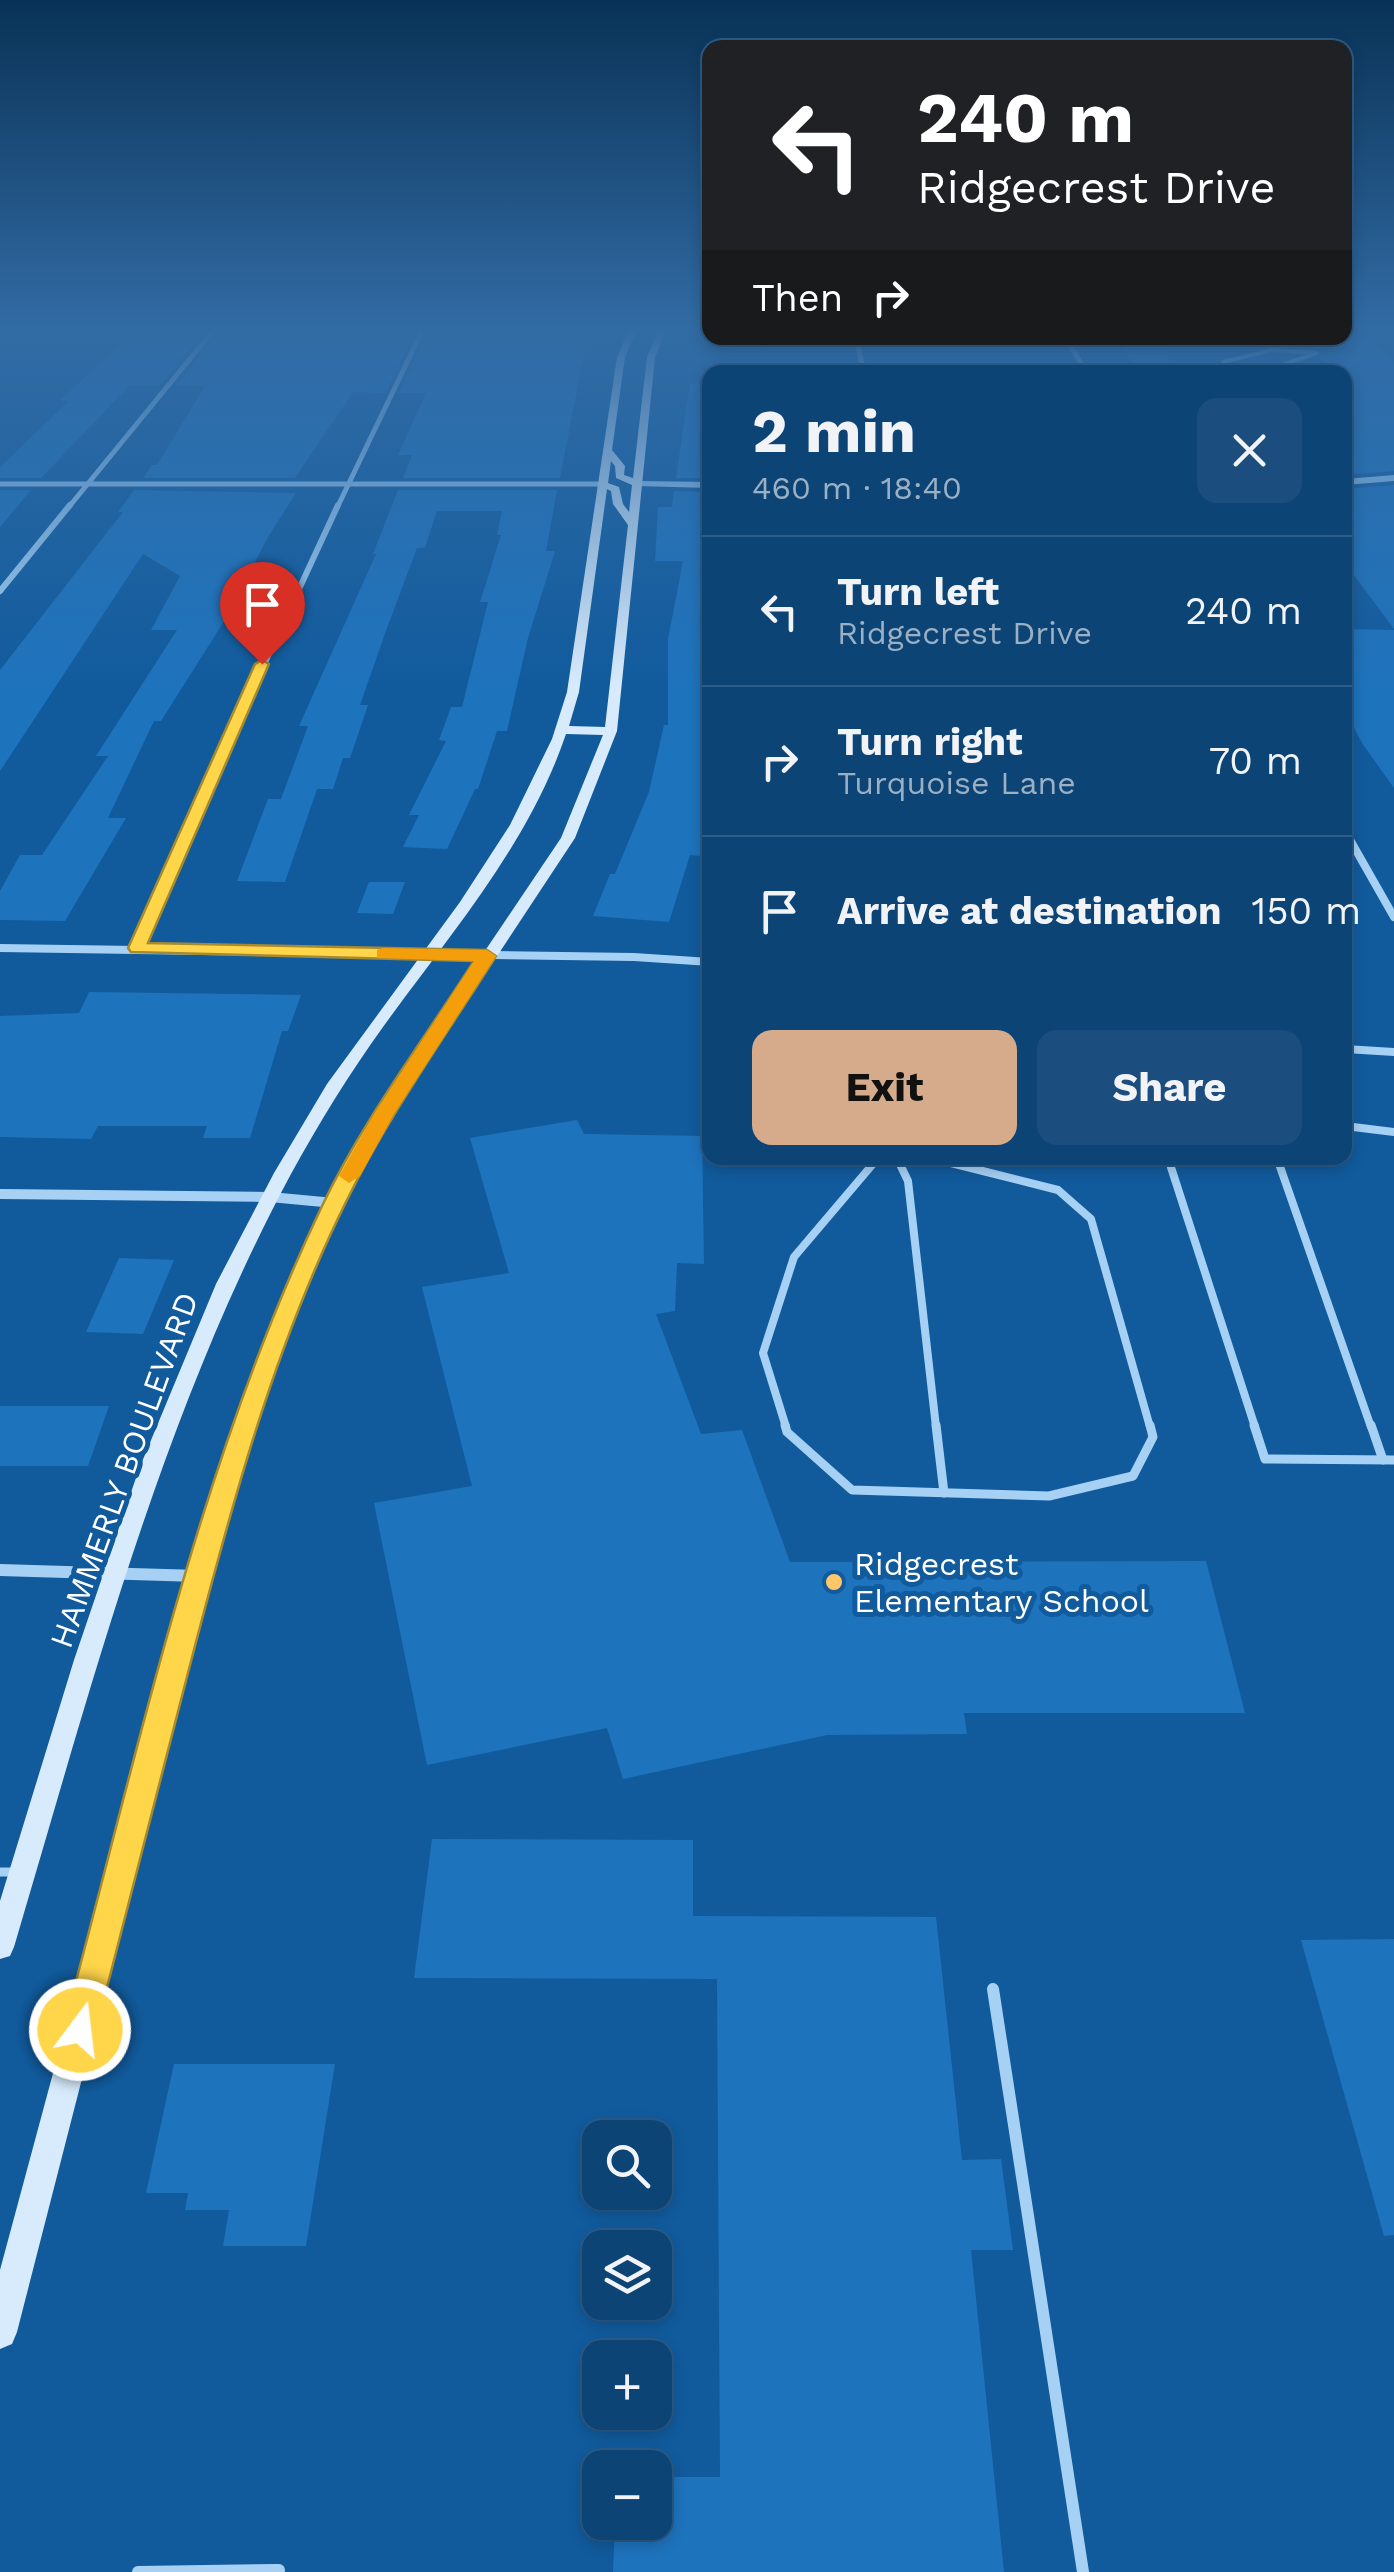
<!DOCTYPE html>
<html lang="en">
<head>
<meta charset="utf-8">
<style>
	:root { --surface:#0d4476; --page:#1b4e7e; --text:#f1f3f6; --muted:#9ab0c5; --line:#2d5c88; --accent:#d6ab8b }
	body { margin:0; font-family:"Work Sans",sans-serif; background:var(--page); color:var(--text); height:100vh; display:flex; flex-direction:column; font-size:38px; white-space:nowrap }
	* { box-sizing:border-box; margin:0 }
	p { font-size:32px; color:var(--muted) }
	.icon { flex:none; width:55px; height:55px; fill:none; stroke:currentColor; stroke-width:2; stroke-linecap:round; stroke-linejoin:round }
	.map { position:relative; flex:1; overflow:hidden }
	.side { position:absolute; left:702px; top:365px; width:650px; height:800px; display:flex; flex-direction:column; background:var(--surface); border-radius:20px; box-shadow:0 5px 15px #0003,0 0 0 2px var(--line) }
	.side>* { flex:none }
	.top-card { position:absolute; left:702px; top:40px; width:650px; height:305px; border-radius:20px; box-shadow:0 5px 15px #0003,0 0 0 2px var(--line); background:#202124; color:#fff; overflow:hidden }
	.buttons { position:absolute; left:582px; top:2120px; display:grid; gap:20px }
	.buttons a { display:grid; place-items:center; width:90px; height:90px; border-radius:20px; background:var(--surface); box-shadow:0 5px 15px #0003,0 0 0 2px var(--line); font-size:50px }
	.pin { position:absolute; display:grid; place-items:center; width:85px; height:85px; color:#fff; margin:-102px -42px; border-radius:50% 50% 50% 0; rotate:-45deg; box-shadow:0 0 10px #0007 }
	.pin .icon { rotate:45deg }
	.me { position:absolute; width:110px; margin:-55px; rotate:15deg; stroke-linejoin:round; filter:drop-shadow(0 0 8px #0008) }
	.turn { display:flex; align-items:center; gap:35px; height:210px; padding:0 50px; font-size:45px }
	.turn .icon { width:130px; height:130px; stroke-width:2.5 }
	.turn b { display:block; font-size:70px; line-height:85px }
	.then { display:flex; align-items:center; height:95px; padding:0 50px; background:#0003; gap:20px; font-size:38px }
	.round { display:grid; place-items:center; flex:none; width:105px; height:105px; border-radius:20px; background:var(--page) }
	.head { display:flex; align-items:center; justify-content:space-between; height:170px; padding:0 50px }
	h1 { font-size:60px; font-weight:700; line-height:75px }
	.button { display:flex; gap:20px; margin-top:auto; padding:20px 50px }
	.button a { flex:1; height:115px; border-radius:20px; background:var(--accent); color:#111; font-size:40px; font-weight:700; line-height:115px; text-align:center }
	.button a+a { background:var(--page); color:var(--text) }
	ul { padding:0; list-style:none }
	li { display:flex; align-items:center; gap:30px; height:150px; padding:0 50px; border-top:2px solid var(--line) }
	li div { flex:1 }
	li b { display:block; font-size:38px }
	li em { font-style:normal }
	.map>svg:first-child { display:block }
</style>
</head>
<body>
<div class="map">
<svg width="1394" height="2572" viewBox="0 0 1394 2572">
	<rect width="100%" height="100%" fill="#115b9d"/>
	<g fill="#1e73bd">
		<path d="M140,327H208L159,386H129L41,478H0V467L69,401L60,400Z"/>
		<path d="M222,327H417L386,393L353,392L295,478H143L152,465H157L205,386H176Z"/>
		<path d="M430,327H589L560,478H403L412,455H398L426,393H399Z"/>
		<path d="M1118,338H1153L1179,372H1137Z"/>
		<path d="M1301,339H1370L1394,363V471L1345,475V372H1333L1319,358L1321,349L1309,347Z"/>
		<path d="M690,383L710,385V478H676Z"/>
		<path d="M1394,485V629L1345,563V489Z"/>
		<path d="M0,490H31L0,527Z"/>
		<path d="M134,490L296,493L268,537L228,615L161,721H154L108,818H126L65,921L0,920V891L20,855H42L108,756H96L177,630H151L180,576L143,554L0,771V670L123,512H118Z"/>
		<path d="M398,490H557L546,551H555L528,638L507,731H497L478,789H475L447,849L403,847L419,815H409L446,741L439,740L451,707H462L488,602H480L501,535H497L502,511H437L425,548H417L387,628L360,705H368L350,758H343L333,789H317L285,882L237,881L268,799H281L308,726H299L376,554H373Z"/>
		<path d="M674,491L710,492V857L690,855L669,922L593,916L610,874H615L649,792L664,725H668V639L683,561H655L658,507H672Z"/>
		<path d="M1345,629L1394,630V788L1362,743L1345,711Z"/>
		<path d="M369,882H405L393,914L357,913Z"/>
		<path d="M89,992L301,995L288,1031H282L250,1138H203L207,1126H98L91,1139L0,1137V1016L79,1013Z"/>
		<path d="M577,1120L584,1134L702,1136L704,1264L677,1263L675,1311L656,1314L701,1434L742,1430L790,1562L1206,1561L1245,1713H964L967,1734L827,1735L623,1779L607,1728L427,1765L374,1503L472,1486L422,1287L509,1273L470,1138Z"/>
		<path d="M119,1258L174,1260L143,1334L86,1332Z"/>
		<path d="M0,1406H109L88,1466H0Z"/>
		<path d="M432,1839L693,1840V1916L936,1917L962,2160L1001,2159L1013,2250H971L1004,2572H613L615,2522H655V2477H720L717,1979L414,1978Z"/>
		<path d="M1394,1939V2235L1384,2236L1301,1940Z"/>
		<path d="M174,2064H335L306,2246H223L229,2210H185L188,2193H146Z"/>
	</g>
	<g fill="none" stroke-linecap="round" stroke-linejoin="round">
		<path stroke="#a6d1f5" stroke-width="4" d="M1226,372L1223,362L1272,350L1317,353L1262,372"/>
		<g stroke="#a6d1f5" stroke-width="8">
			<path d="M1345,1126L1394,1132"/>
			<path d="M897,1158L908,1181L936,1427"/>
			<path d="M931,1158L1058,1190L1091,1219L1150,1427"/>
			<path d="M1168,1158L1255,1427"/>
			<path d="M1277,1158L1371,1427"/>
			<path d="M786,1427L763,1353L794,1257L878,1158"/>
		</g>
		<g stroke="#a6d1f5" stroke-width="9">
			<path d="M785,1425L787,1432L852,1490L1049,1496L1133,1476L1153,1437L1150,1425"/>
			<path d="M936,1425L944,1493"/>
			<path d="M1254,1425L1265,1459L1394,1460"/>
			<path d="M1371,1425L1383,1460"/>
			<path d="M0,1872H19"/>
		</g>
		<g stroke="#a6d1f5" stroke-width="12">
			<path d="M993,1989L1083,2572"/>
			<path d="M138,2572L279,2570"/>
		</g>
		<g stroke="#a6d1f5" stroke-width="5">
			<path d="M856,338L864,372"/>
			<path d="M1066,338L1086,372"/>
			<path d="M0,484H601"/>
			<path d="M68,508L216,327"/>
			<path d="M337,508L424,327"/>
		</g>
		<g stroke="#a6d1f5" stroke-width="6">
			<path d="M0,591L70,505"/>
			<path d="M229,740L338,505"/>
		</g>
		<g stroke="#a6d1f5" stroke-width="8">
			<path d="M1345,831L1394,917"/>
			<path d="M137,948L230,737"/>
		</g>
		<path stroke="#a6d1f5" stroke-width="10" d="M0,1194L270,1197L334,1203"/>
		<path stroke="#a6d1f5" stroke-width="12" d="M0,1570L198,1576"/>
		<g fill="#a6d1f5" fill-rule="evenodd">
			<path d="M1394,475V481L1345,485V479Z"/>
			<path d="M639,481L710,482V488L636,486Z"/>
			<path d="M0,944L634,953L710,958V966L634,961L0,952Z"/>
			<path d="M1345,1045L1394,1048V1056L1345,1053Z"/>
		</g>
		<path fill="#d7ebfd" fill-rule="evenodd" d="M630,327H638L625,357L612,450L625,466L624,475L633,478L647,357L660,327H668L655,357L617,731L575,838L393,1114L343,1203L291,1325L252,1437L211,1576L17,2332L12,2344L0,2349V2270L187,1576L230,1437L271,1325L325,1203L375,1114L561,838L603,735L566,734C529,844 450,934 383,1027C349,1074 319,1123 291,1174C161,1416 92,1685 14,1947L10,1956L0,1959V1901L74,1660L139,1469L216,1284L274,1173L327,1084L460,902L510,825L552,739L567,692L617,357ZM611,461L615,466L616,478L632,485L629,512L623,504L619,487L608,483ZM607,489L611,491L613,504L628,525L605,727L569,726L579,692Z"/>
	</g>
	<linearGradient id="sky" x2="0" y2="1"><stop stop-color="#093256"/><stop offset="0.48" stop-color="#326ca5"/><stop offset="1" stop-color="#326ca5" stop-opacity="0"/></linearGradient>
	<rect width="1394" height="687" fill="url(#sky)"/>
	<path fill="#ffd54a" stroke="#a68a30" stroke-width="2.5" d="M262,660L269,664L148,943L487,950L496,956C445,1037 388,1116 346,1202C273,1349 230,1511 189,1669C158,1789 127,1910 96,2030L92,2040L80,2045L68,2040L63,2030C138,1753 198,1465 322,1206C363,1120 423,1041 474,961L131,952L128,948L255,664Z"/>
	<path fill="#f59e0b" d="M383,948L487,950L496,956L394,1114L360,1176L349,1183L339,1176L374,1114L474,961L377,958V950Z"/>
	<circle fill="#ffc76a" stroke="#115b9d" stroke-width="4" cx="834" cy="1582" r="10"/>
	<g text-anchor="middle" stroke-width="10" stroke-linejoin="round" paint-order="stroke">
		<g font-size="32" fill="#fff" stroke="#115b9d">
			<text transform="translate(124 1470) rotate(-70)" y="11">HAMMERLY BOULEVARD</text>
		</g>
		<g font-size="32" fill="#fff" stroke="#115b9d" text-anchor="start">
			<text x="854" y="1575">Ridgecrest<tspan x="854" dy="37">Elementary School</tspan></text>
		</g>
	</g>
</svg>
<div class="buttons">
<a><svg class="icon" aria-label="search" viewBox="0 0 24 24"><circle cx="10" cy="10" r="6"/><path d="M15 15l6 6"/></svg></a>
<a><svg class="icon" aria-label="layers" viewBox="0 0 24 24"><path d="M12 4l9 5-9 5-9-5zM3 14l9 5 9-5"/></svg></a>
<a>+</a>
<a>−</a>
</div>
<div class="pin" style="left:262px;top:664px;background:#d93025"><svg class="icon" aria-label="arrive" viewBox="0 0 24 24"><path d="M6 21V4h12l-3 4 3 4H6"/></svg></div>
<svg class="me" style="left:80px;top:2030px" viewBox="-20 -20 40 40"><circle r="17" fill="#ffd54a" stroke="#fff" stroke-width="3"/><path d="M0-11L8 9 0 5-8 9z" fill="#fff"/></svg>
<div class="top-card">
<div class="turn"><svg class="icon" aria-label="left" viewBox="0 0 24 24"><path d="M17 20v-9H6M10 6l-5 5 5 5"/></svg><div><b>240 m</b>Ridgecrest Drive</div></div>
<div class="then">Then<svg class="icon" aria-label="right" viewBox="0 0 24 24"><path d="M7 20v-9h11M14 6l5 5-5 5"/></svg></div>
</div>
<section class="side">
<div class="head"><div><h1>2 min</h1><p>460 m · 18:40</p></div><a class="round"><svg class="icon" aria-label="close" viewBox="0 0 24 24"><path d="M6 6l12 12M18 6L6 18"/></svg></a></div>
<ul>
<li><svg class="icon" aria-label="left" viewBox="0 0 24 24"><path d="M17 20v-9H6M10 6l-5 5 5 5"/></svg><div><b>Turn left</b><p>Ridgecrest Drive</p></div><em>240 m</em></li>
<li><svg class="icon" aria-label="right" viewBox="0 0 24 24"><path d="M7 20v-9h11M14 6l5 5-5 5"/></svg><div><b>Turn right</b><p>Turquoise Lane</p></div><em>70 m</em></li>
<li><svg class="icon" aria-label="arrive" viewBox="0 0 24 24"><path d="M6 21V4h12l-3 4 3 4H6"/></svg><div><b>Arrive at destination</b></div><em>150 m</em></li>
</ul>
<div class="button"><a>Exit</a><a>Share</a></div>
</section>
</div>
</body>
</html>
